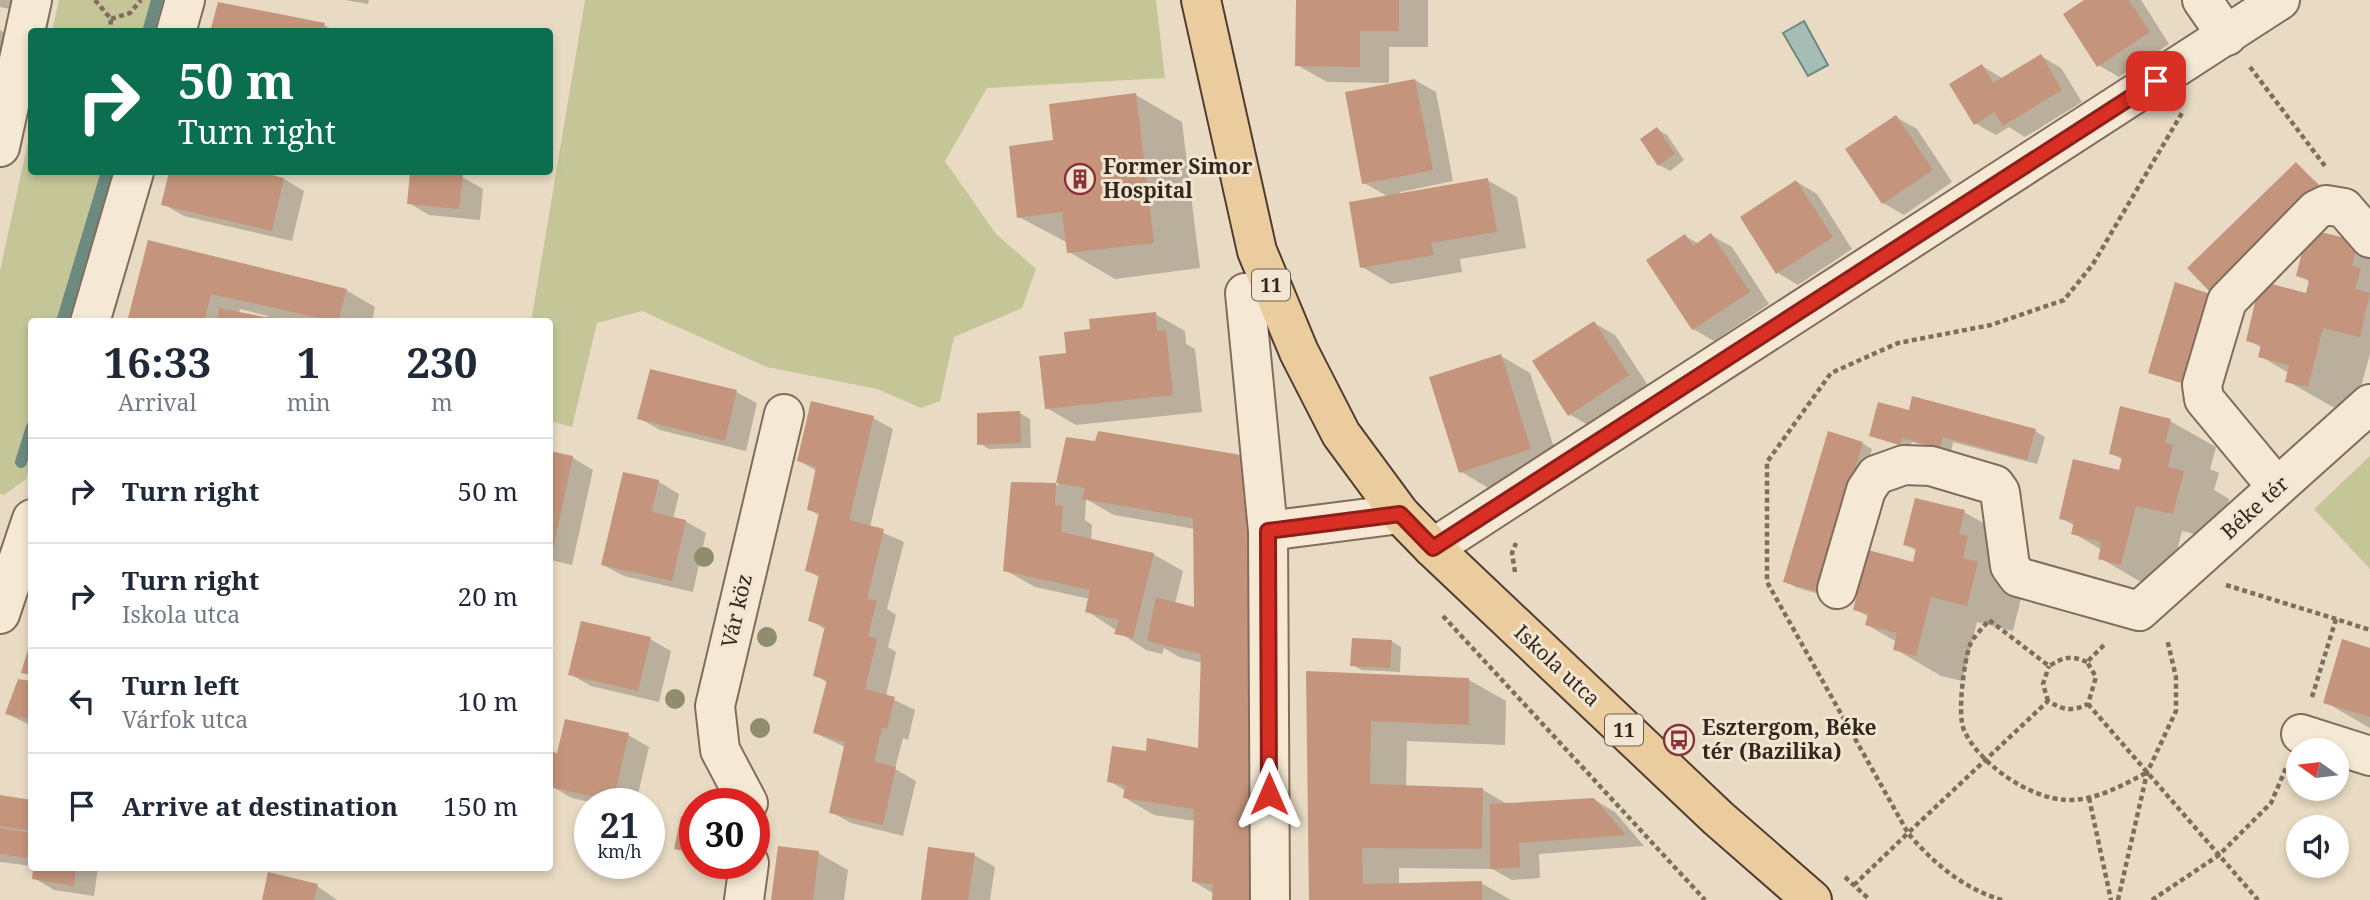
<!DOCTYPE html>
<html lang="en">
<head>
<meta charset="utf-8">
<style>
	:root { --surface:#fff; --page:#f2f2f3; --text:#1f2937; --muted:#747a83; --line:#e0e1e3 }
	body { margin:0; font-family:"Noto Serif",serif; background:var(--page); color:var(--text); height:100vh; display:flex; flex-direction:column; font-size:26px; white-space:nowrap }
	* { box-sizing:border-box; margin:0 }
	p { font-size:23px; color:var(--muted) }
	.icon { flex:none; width:38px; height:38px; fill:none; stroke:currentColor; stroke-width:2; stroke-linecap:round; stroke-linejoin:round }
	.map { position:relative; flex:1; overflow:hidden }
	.details { position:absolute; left:28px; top:318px; width:525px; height:553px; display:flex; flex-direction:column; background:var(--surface); border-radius:7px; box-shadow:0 4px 10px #0003 }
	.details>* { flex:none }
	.banner { position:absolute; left:28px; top:28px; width:525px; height:147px; border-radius:7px; box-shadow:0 4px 10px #0003; background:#0b6e4f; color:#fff; overflow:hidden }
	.needle { width:46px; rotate:284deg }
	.controls { position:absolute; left:2286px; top:738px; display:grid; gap:14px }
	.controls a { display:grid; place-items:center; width:63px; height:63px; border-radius:50%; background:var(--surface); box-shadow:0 4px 10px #0003; font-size:35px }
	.speed { position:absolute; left:574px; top:788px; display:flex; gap:14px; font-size:35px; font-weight:700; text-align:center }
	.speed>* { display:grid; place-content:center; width:91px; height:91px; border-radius:50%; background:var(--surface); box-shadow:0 4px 10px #0003; line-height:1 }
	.speed small { font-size:18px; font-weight:400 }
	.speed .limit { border:10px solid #d22; background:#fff; color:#111 }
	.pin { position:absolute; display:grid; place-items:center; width:60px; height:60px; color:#fff; margin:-30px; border-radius:14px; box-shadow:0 4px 10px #0006 }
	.me { position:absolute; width:77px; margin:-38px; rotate:0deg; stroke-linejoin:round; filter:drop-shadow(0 0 5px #0008) }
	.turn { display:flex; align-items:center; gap:24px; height:147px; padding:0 35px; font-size:32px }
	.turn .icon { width:91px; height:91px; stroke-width:2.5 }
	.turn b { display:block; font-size:49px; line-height:60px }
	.eta { display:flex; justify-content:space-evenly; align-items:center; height:119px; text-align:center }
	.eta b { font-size:42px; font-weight:700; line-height:49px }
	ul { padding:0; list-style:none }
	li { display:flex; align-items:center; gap:21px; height:105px; padding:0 35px; border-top:2px solid var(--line) }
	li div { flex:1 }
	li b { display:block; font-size:26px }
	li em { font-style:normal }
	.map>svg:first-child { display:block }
</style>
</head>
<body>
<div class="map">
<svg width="2370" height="900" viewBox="0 0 2370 900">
	<rect width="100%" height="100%" fill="#e9dbc3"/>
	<g fill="#c5c698">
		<path d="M59,0H165L155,31H52Z"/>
		<path d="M585,0H1156L1165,78L987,88L945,161L996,234L1036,269L1022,308L954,337L940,401L921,408L877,389L767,367L642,311L597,323L572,427L550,421V322H531Z"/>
		<path d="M31,128L32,172H115L71,322H32L31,459L26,479L4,495L0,494V271Z"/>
		<path d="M2370,456V569L2314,509Z"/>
	</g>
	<path fill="#a5bdb4" stroke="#6d8a80" stroke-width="2" d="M1804,21L1828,65L1808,76L1783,33Z"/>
	<g fill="#0003" fill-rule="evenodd">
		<path d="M0,0H11L10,9L0,7Z"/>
		<path d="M345,0H369L368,4Z"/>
		<path d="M1298,0H1428V47H1389V83L1327,82L1297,65Z"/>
		<path d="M2087,0H2141L2169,44L2119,77L2098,65Z"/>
		<path d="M324,25L336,32H212Z"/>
		<path d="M0,30L5,33L0,59Z"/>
		<path d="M2041,56L2061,68L2082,102L2025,137L2009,127L1996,135L1975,123L1982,66L2002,78Z"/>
		<path d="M1415,80L1436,92L1453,181L1400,192V195L1487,180L1517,197L1526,248L1460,259L1462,272L1391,284L1362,267L1389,197L1364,183Z"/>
		<path d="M1136,95L1182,122L1200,268L1115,279L1069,252L1068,243L1019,217L1055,142Z"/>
		<path d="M1896,117L1917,129L1952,182L1904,215L1883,203Z"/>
		<path d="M1657,129L1667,135L1684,160L1670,171L1659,165Z"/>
		<path d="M2296,164L2331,195L2223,300L2196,388L2150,372L2219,298Z"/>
		<path d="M171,172H251L284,179L304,191L292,241L184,216L163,204Z"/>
		<path d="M412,172L462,177L483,189L480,220L429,215L409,203Z"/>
		<path d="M1797,182L1817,194L1852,249L1798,285L1778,273Z"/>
		<path d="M2309,231L2370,251V354L2354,412L2333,407L2287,381L2289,373L2260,356L2262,348L2248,340L2307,295L2310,282L2298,275Z"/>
		<path d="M1711,235L1732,247L1769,304L1714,341L1693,329L1685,236L1699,244Z"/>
		<path d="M150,243L346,290L375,307L372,322H128ZM240,309L268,316L267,319L239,314Z"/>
		<path d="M1155,314L1185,331L1186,344L1195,349L1202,412L1076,425L1047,408L1068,355Z"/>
		<path d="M1594,323L1615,335L1649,387L1590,426L1569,414Z"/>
		<path d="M1501,356L1530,373L1560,466L1490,489L1460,471Z"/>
		<path d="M736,392L757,403L746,451L660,430L639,418Z"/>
		<path d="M1910,412L2035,431L2045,437L2037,464L1953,442L1951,453L1912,442L1910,449L1871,435Z"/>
		<path d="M1020,413L1030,419L1031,448L989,449L979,443Z"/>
		<path d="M873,418L893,429L870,527L904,542L887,609L896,615L888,647L896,652L886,696L915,710L908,740L903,738L895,769L916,781L903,836L851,823L831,812L845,747L815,733L828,683L815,675L826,630L810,620L820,578L807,570L820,516L809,509L817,471L799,461Z"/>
		<path d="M2170,421L2216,447L2210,469L2219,473L2214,490L2229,499L2219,540L2182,531L2167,590L2146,585L2100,558L2102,550L2073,533L2075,526L2061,518L2120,472L2123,460L2111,453Z"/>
		<path d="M1067,439L1246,457L1278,900H1214V894L1193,881L1195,821L1154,815L1125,798L1126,791L1109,781L1148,752L1200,750L1203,663L1179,657L1164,648L1162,654L1146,650L1087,611L1090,599L1035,587L1005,570L1056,484L1058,486ZM1086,499L1114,515L1195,529L1196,609L1175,604L1183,571L1153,554L1091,540L1092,525L1085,520Z"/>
		<path d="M1862,443L1872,449L1829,597L1795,587L1785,581Z"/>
		<path d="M550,453L573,458L593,470L572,565L550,560Z"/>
		<path d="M624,474L659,482L679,494L673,519L685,521L706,533L693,592L624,576L603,565Z"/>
		<path d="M1964,512L2010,538L2023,590L2013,631L1977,622L1962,681L1941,676L1895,649L1897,642L1867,625L1869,617L1855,609L1914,564L1917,551L1905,544Z"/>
		<path d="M650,639L671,651L659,702L591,686L570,674Z"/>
		<path d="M1391,641L1401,647L1400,672L1362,670L1352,665Z"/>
		<path d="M2370,650V728L2325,702Z"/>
		<path d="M1308,673L1469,680L1506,701L1505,745L1407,741L1406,787L1483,790L1509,805L1593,799L1615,812L1644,846L1539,854L1540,878L1512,880L1492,869L1399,868V885L1481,883L1511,900H1311Z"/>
		<path d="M32,683V726L7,714Z"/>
		<path d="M628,735L649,747L636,803H594L572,798L551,786L555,774L550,771V753L559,755Z"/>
		<path d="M0,797L32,802V866L0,862Z"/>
		<path d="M695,821V856L676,848Z"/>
		<path d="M818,853L848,870L844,900H773Z"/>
		<path d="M974,855L995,867L990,900H922Z"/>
		<path d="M35,868H98L94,896L54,890L34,878Z"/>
		<path d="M317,886L337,900H263Z"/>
	</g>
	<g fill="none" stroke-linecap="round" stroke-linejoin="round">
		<g stroke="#6d8a80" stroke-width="12">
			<path d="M148,32L157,0"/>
			<path d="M62,322L107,172"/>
			<path d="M21,462L32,427"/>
		</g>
	</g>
	<g fill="#c4957c">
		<path d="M1296,0H1399V31H1360V67L1295,66Z"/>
		<path d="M2084,0H2129L2150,32L2097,67L2063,14Z"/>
		<path d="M218,2L325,23L323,32H210Z"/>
		<path d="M2041,54L2062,90L2003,126L1994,112L1974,125L1949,84L1982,64L1993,83Z"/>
		<path d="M1415,79L1433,170L1362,184L1345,92Z"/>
		<path d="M1136,93L1154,243L1067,253L1062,212L1017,218L1009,146L1053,140L1049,104Z"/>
		<path d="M1896,115L1933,170L1882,204L1845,149Z"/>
		<path d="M1657,127L1675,154L1658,166L1640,139Z"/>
		<path d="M2296,162L2322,189L2213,295L2187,268Z"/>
		<path d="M169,172H259L284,178L272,231L161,205Z"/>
		<path d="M410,172L463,175L459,209L407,204Z"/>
		<path d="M1488,178L1497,232L1431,243L1434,255L1360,268L1349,202Z"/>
		<path d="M1796,180L1833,237L1776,274L1740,217Z"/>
		<path d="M2308,229L2358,241L2352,266L2361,268L2355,289L2370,293L2360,337L2323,328L2308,387L2285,382L2289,365L2258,357L2261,345L2246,341L2260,281L2306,293L2309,280L2296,276Z"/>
		<path d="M1711,233L1750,292L1692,330L1646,260L1685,234L1693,246Z"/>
		<path d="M148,240L347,289L338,322L211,294L204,322H127Z"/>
		<path d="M2175,282L2213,295L2185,384L2148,373Z"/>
		<path d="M219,308L285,321V322H217Z"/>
		<path d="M1156,312L1157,331L1166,330L1173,395L1045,409L1039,356L1066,353L1064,332L1090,329L1089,319Z"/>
		<path d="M1594,321L1629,375L1568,416L1532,361Z"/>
		<path d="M1501,354L1531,449L1459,473L1429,377Z"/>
		<path d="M650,369L737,390L725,441L637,419Z"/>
		<path d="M1912,396L2036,429L2027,460L1943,437L1940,448L1902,438L1900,445L1869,436L1878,402L1909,410Z"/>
		<path d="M811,401L874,416L849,520L884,529L867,599L877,601L868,636L877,639L865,689L895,697L887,729L882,728L874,762L896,767L883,825L829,813L845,742L813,733L827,680L813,676L825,626L808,621L819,575L805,571L819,513L807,510L816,467L797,461Z"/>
		<path d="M2120,406L2171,419L2165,443L2173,445L2168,467L2184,471L2173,514L2136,506L2121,565L2098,559L2102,542L2071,534L2074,522L2059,519L2073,459L2119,470L2122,457L2109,454Z"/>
		<path d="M1020,411L1021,443L977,445V413Z"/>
		<path d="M1098,431L1247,456L1251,620L1249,900H1212L1213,884L1192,882L1194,809L1123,798L1125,785L1107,782L1112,746L1146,751L1147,738L1198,748L1201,654L1147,641L1156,597L1194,607L1193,518L1082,499L1085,488L1056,483L1066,437L1095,441Z"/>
		<path d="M1828,431L1863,442L1819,592L1783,582Z"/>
		<path d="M550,451L573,456L551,559H550Z"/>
		<path d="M623,472L659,480L652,512L686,520L672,581L601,565Z"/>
		<path d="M1011,482L1056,483L1055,505L1063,506L1061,532L1154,553L1133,638L1114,634L1119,620L1085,612L1090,590L1003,571Z"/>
		<path d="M1915,498L1965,510L1959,534L1968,536L1963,558L1978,562L1967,606L1931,597L1916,656L1893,650L1897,633L1865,625L1868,614L1853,610L1868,550L1913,562L1916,548L1903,545Z"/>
		<path d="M581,621L651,637L638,691L568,675Z"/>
		<path d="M1352,638L1392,640L1390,668L1350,666Z"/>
		<path d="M31,639H32V675L21,673Z"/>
		<path d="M2342,639L2370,648V717L2323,703Z"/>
		<path d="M1306,671L1469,678V725L1371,721L1370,784L1483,788L1482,849L1362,848L1363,884L1482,881V900H1309Z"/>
		<path d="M18,679L32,681V720L5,714Z"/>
		<path d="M565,719L629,733L613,801L550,787L553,771L550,770V751L557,753Z"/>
		<path d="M0,795L32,800V831L0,826Z"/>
		<path d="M1594,798L1626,835L1519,843L1520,867L1490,869V804Z"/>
		<path d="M681,816L695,819V853L674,849Z"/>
		<path d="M0,828L31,833L27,858L0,854Z"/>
		<path d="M778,846L819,851L813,900H771Z"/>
		<path d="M928,847L975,853L968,900H921Z"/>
		<path d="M33,868H76L74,886L32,879Z"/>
		<path d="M268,872L318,884L314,900H262Z"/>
	</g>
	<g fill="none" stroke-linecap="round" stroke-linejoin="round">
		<g stroke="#826d5c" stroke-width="42">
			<g id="minor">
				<path d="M2202,0L2227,36"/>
				<path d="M176,32L185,0"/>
				<path d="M0,147L32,0"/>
				<path d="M1245,293L1268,531L1270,900"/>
				<path d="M90,322L134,172"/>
				<path d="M2277,487L2204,399L2202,385L2227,301L2316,210L2326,205L2344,208L2370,238"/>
				<path d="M1268,531L1400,514"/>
				<path d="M1433,548L2280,0"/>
				<path d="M1837,589L1866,490L1876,475L1904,465L1931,466L1995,485L2000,492L2010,566L2018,577L2139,611L2370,404"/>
				<path d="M0,614L32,519"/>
				<path d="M2301,734L2370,756"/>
				<path d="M748,803L720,750L715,706L784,414"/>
				<path d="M744,900L749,863"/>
			</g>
		</g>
		<g stroke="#503c30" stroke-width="42">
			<path id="major" d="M1201,0L1257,251L1299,352L1341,434L1400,514L1433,548L1718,818L1812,900"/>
		</g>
		<g stroke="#826d5c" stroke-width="4.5" stroke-dasharray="5 3.5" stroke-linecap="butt">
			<path d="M95,0L111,19L110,32"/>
			<path d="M111,19L130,13L141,0"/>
			<path d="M2250,67L2325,166"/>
			<path d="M1515,572L1512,553L1516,543"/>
			<path d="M2226,585L2336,619"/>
			<path d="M1443,616L1705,900"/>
			<path d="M2087,662C2071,655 2064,657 2049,666L1989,620C1983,628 1973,637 1970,645C1964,661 1957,715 1964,730C1979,764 2029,798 2066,800C2095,801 2121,786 2146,773"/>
			<path d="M2312,697L2336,619L2370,630"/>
			<path d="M2048,701L2043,684L2049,666"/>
			<path d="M2088,704L2258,900"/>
			<path d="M2089,798L2111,900"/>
			<path d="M1845,877L1870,900"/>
			<path d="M1854,885L1908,833L1767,582V462L1831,373L1898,343L1991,325L2064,300L2093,264L2182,113"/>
			<path d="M2002,900C1964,889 1933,863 1908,833L2048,701C2063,710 2072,712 2088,704L2096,677L2087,662L2106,643"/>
			<path d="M2118,900L2147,773L2176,711V677L2167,639"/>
			<path d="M2152,900L2219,855L2271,803L2286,768"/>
		</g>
		<use href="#minor" stroke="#f5e9d5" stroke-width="38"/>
		<use href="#major" stroke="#eacc9e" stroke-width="38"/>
	</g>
	<g fill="#908d6d">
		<circle cx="704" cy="557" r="10"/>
		<circle cx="767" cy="637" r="10"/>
		<circle cx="675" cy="699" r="10"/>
		<circle cx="760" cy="728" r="10"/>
	</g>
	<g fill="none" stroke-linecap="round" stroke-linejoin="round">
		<g stroke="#8d1f18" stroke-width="18">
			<path id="route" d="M1269,794L1268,531L1400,514L1433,548L2156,81"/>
		</g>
		<use href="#route" stroke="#d93025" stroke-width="12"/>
	</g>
	<defs>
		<g id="building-ring" transform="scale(1.575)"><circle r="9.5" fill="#f2e6d2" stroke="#8b3139" stroke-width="1.5"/><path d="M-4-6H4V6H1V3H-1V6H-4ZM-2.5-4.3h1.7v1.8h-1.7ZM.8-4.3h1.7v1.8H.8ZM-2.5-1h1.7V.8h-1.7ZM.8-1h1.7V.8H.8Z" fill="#8b3139"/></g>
		<g id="bus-ring" transform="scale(1.575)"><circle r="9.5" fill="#f2e6d2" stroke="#8b3139" stroke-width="1.5"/><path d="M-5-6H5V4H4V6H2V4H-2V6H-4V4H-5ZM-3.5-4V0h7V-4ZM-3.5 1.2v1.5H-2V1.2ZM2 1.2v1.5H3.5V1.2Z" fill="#8b3139"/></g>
	</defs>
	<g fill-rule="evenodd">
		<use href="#building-ring" x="1080" y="179"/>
		<use href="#bus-ring" x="1679" y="740"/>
	</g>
	<g text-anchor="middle" stroke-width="6" stroke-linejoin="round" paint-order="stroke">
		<g fill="#f2e6d2" stroke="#6c6054" stroke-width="2">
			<rect x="1252" y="269.5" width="38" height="31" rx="5"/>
			<rect x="1605" y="714.5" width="38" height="31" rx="5"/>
		</g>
		<g font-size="19" font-weight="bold" fill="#33271e">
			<text x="1271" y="292">11</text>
			<text x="1624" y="737">11</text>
		</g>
		<g font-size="21" font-weight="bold" fill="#33271e" stroke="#f2e6d2" text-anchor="start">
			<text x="1103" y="174">Former Simor<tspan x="1103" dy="24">Hospital</tspan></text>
			<text x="1702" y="735">Esztergom, Béke<tspan x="1702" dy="24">tér (Bazilika)</tspan></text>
		</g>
		<g font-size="21" fill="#33271e" stroke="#f2e6d2">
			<text transform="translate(2255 508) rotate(-42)" y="7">Béke tér</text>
			<text transform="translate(737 611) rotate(-77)" y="7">Vár köz</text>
			<text transform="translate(1557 666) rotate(43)" y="7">Iskola utca</text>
		</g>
	</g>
</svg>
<div class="controls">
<a><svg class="needle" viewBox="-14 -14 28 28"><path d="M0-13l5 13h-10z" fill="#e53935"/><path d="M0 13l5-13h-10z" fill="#747a83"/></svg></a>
<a><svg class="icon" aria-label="sound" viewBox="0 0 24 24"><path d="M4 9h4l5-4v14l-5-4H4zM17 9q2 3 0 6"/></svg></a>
</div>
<div class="speed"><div>21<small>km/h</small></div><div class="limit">30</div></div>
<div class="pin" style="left:2156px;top:81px;background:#d93025"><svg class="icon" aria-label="arrive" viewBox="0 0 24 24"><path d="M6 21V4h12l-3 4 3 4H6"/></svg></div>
<svg class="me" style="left:1269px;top:794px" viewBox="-20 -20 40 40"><path d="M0-17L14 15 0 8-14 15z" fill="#d93025" stroke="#fff" stroke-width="4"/></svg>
<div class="banner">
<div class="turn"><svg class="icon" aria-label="right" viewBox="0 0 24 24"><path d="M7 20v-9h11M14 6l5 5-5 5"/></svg><div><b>50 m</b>Turn right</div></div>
</div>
<section class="details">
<div class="eta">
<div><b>16:33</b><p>Arrival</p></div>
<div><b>1</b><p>min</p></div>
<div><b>230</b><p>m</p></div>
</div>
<ul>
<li><svg class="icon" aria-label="right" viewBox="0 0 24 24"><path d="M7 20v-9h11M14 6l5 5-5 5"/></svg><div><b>Turn right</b></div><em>50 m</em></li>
<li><svg class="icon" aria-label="right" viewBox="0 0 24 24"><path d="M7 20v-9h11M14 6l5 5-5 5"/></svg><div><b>Turn right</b><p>Iskola utca</p></div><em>20 m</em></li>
<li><svg class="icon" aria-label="left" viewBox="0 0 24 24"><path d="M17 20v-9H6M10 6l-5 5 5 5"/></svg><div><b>Turn left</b><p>Várfok utca</p></div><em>10 m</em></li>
<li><svg class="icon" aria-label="arrive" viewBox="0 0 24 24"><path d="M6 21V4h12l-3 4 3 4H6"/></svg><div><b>Arrive at destination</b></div><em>150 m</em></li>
</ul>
</section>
</div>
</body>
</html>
